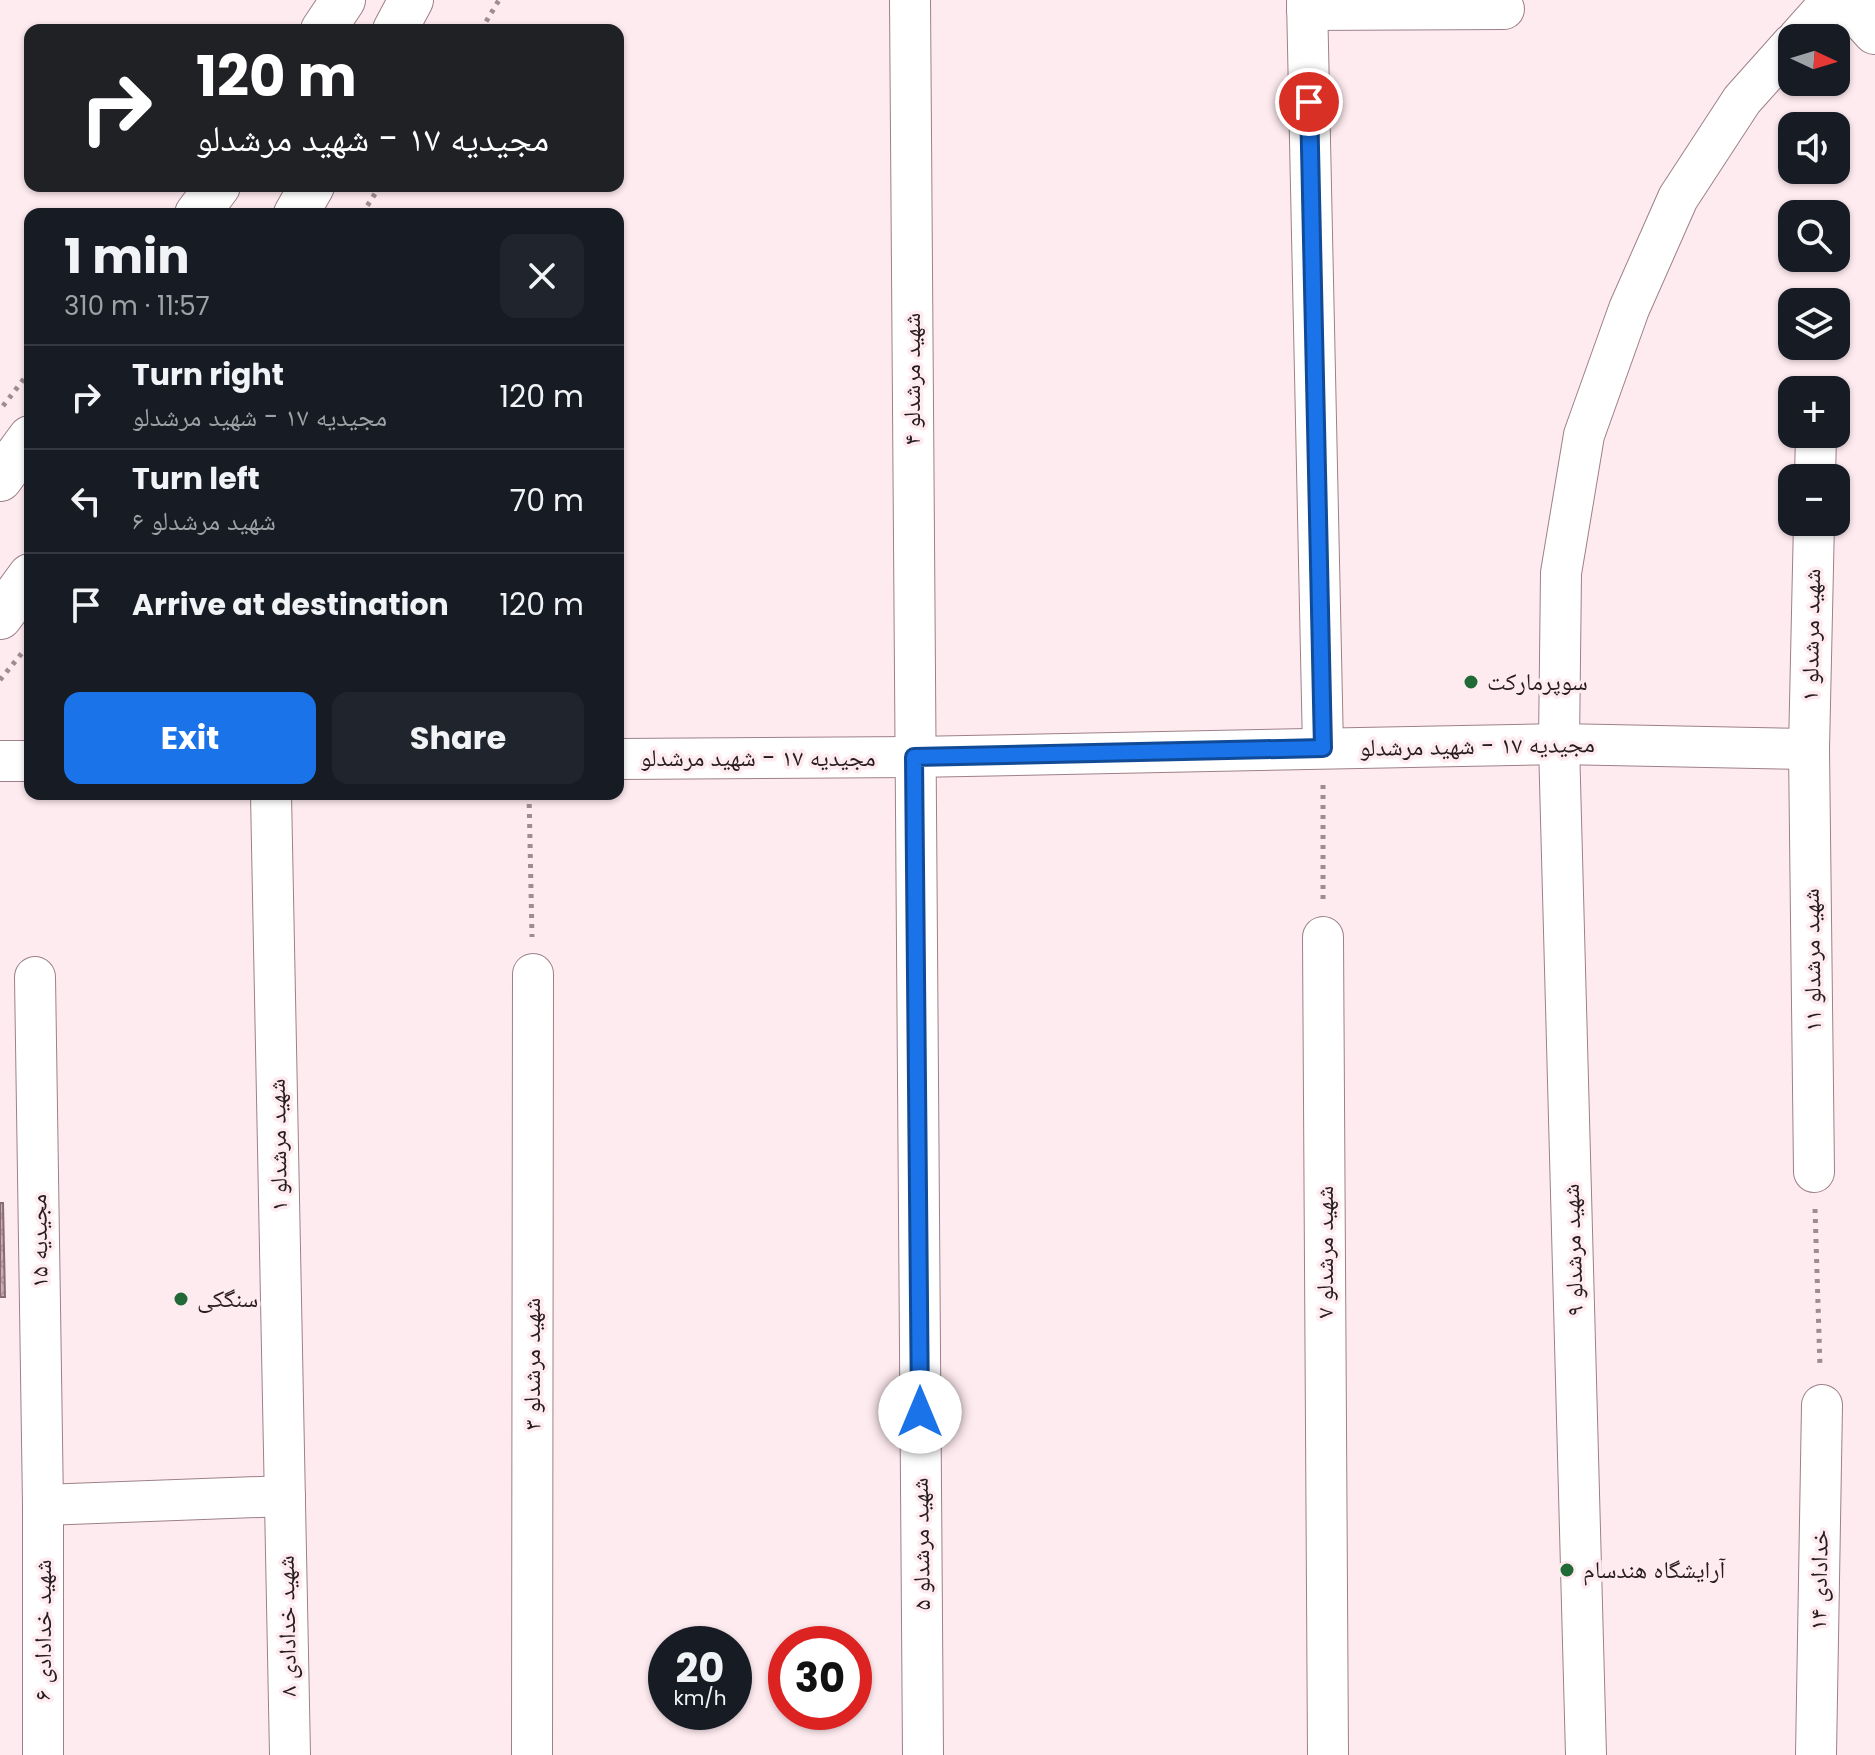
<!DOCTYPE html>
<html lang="en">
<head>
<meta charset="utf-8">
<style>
	:root { --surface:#171b24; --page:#20242c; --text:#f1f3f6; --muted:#9ea1a6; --line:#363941; --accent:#1a73e8 }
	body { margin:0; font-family:Poppins,"Noto Naskh Arabic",sans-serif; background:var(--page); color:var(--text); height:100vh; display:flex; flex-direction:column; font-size:30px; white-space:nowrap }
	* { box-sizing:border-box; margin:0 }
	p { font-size:26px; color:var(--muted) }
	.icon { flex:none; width:44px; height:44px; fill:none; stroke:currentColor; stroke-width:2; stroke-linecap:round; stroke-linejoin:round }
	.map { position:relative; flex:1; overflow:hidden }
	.sheet { position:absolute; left:24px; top:208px; width:600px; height:592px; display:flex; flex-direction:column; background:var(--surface); border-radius:16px; box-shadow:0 2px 6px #0004 }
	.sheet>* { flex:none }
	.top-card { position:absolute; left:24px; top:24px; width:600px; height:168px; border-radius:16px; box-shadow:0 2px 6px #0004; background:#202124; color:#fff; overflow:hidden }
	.needle { width:52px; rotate:94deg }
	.tools { position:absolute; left:1778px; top:24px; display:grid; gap:16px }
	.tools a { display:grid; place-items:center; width:72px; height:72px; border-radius:16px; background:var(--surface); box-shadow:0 2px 6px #0004; font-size:40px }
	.speed { position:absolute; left:648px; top:1626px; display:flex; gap:16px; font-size:40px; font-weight:700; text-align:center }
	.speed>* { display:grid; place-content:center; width:104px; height:104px; border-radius:50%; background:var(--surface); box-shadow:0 2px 6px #0004; line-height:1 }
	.speed small { font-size:20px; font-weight:400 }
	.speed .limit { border:12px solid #d22; background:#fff; color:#111 }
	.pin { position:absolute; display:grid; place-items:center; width:68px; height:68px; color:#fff; margin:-34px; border:4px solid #fff; border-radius:50%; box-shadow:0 2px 8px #0007 }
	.me { position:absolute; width:88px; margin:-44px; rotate:0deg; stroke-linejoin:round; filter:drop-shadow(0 0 6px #0008) }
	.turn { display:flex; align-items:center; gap:28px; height:168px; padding:0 40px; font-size:36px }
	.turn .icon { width:104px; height:104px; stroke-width:2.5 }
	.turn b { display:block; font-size:56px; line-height:68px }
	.round { display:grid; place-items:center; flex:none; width:84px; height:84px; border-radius:16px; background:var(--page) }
	.head { display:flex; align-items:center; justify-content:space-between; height:136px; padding:0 40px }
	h1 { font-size:48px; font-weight:700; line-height:60px }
	.action { display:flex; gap:16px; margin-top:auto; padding:16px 40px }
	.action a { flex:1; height:92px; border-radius:16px; background:var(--accent); color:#fff; font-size:32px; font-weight:700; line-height:92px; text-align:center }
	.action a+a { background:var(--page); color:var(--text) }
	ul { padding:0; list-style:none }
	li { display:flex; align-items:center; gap:24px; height:104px; padding:0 40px; border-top:2px solid var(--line) }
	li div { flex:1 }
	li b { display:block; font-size:30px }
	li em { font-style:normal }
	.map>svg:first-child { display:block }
</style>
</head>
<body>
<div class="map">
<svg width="1875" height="1755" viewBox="0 0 1875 1755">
	<defs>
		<pattern id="building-cross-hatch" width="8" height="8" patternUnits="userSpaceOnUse" patternTransform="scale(2)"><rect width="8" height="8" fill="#caacb4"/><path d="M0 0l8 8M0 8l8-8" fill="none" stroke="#ae939a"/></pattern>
	</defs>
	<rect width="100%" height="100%" fill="#feebf0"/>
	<path fill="url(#building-cross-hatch)" stroke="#886c74" stroke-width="2" d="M0,1203H3L5,1297H0Z"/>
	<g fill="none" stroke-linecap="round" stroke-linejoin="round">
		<g stroke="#9d8088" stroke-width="42">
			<g id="minor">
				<path d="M910,0L923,1755"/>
				<path d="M1307,0L1323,748"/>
				<path d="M1307,10L1504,9"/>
				<path d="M1798,38L1832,0"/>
				<path d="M1815,478L1816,434"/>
				<path d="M1814,522L1809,749L1814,1172"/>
				<path d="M618,759L914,757L1559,744L1809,749"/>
				<path d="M0,761H30"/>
				<path d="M271,794L290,1755"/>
				<path d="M1323,937L1328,1755"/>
				<path d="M35,977L43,1505V1755"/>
				<path d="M43,1505L285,1496"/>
				<path d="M532,1755L533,974"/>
				<path d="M1586,1755L1559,744L1561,573L1584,435L1629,309L1678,198L1742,100L1792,44"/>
				<path d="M1816,1755L1822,1405"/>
			</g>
		</g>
		<g stroke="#9d8088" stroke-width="46">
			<g id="secondary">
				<path d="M1846,0L1875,32"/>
				<path d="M323,30L343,0"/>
				<path d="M395,30L411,0"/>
				<path d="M197,214L218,186"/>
				<path d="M296,214L312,186"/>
				<path d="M0,479L30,438"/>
				<path d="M0,617L30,576"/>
			</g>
		</g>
		<g stroke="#9c8d91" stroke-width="5" stroke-dasharray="4 6" stroke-linecap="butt">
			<path d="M481,30L499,0"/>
			<path d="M362,214L380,186"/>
			<path d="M3,406L30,371"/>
			<path d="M0,680L22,653"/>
			<path d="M529,794L532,937"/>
			<path d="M1323,899V785"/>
			<path d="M1815,1209L1820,1367"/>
		</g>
		<use href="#minor" stroke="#fff" stroke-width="40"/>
		<use href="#secondary" stroke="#fff" stroke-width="44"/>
	</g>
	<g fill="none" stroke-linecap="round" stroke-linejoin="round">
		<g stroke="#114b97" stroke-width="20">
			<path id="route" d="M920,1412L914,757L1323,748L1309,102"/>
		</g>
		<use href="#route" stroke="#1a73e8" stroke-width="14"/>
	</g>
	<g fill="#216936" stroke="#feebf0" stroke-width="3">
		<circle cx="1471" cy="682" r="8"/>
		<circle cx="181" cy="1299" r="8"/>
		<circle cx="1567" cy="1570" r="8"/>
	</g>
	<g text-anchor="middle" stroke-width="7" stroke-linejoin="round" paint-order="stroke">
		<g font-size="24" fill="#271c1f" stroke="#feebf0">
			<text transform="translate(912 379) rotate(-90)" y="8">شهید مرشدلو ۴</text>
			<text transform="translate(1811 635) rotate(-89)" y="8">شهید مرشدلو ۱</text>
			<text transform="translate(1477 746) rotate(-1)" y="8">مجیدیه ۱۷ - شهید مرشدلو</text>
			<text x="758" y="766">مجیدیه ۱۷ - شهید مرشدلو</text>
			<text transform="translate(1812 960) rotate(-91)" y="8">شهید مرشدلو ۱۱</text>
			<text transform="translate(278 1145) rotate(-91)" y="8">شهید مرشدلو ۱</text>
			<text transform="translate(39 1241) rotate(-91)" y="8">مجیدیه ۱۵</text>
			<text transform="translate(1573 1250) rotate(-92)" y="8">شهید مرشدلو ۹</text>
			<text transform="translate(1325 1252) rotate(-90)" y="8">شهید مرشدلو ۷</text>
			<text transform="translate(532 1364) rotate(-90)" y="8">شهید مرشدلو ۳</text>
			<text transform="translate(921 1544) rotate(-91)" y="8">شهید مرشدلو ۵</text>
			<text transform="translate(1819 1580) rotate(-89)" y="8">خدادادی ۱۴</text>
			<text transform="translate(287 1626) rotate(-91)" y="8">شهید خدادادی ۸</text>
			<text transform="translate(43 1630) rotate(-90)" y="8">شهید خدادادی ۶</text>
		</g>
		<g font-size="24" fill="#271c1f" stroke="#feebf0" text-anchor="start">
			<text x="1487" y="690">سوپرمارکت</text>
			<text x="197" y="1307">سنگکی</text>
			<text x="1583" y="1578">آرایشگاه هندسام</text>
		</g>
	</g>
</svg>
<div class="tools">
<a><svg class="needle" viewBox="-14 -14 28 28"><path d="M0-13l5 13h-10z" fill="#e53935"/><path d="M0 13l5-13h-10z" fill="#9ea1a6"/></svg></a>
<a><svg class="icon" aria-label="sound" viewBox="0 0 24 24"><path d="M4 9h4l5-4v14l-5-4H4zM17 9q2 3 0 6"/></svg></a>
<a><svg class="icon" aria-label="search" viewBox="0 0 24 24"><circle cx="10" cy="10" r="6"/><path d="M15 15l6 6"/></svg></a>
<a><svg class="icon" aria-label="layers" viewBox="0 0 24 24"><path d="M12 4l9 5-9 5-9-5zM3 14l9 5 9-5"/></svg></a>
<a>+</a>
<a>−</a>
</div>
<div class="speed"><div>20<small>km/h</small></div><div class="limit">30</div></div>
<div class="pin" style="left:1309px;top:102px;background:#d93025"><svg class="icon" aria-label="arrive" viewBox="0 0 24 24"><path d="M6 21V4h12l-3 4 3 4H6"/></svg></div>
<svg class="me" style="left:920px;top:1412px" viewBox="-20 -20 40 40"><circle r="19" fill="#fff"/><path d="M0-13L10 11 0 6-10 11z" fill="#1a73e8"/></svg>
<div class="top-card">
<div class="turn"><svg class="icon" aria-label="right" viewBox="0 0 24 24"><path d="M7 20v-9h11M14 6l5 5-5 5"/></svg><div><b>120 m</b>مجیدیه ۱۷ - شهید مرشدلو</div></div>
</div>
<section class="sheet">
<div class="head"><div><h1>1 min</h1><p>310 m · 11:57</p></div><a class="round"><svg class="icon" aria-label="close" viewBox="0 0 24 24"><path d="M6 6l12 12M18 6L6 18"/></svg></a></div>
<ul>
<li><svg class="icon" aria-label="right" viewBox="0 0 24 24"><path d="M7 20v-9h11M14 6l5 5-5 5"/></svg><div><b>Turn right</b><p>مجیدیه ۱۷ - شهید مرشدلو</p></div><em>120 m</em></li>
<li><svg class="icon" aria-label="left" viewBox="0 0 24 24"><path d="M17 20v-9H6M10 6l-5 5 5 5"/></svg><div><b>Turn left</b><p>شهید مرشدلو ۶</p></div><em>70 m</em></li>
<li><svg class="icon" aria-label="arrive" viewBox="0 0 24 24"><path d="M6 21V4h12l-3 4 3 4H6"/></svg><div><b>Arrive at destination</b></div><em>120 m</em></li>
</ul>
<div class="action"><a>Exit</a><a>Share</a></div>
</section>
</div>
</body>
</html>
